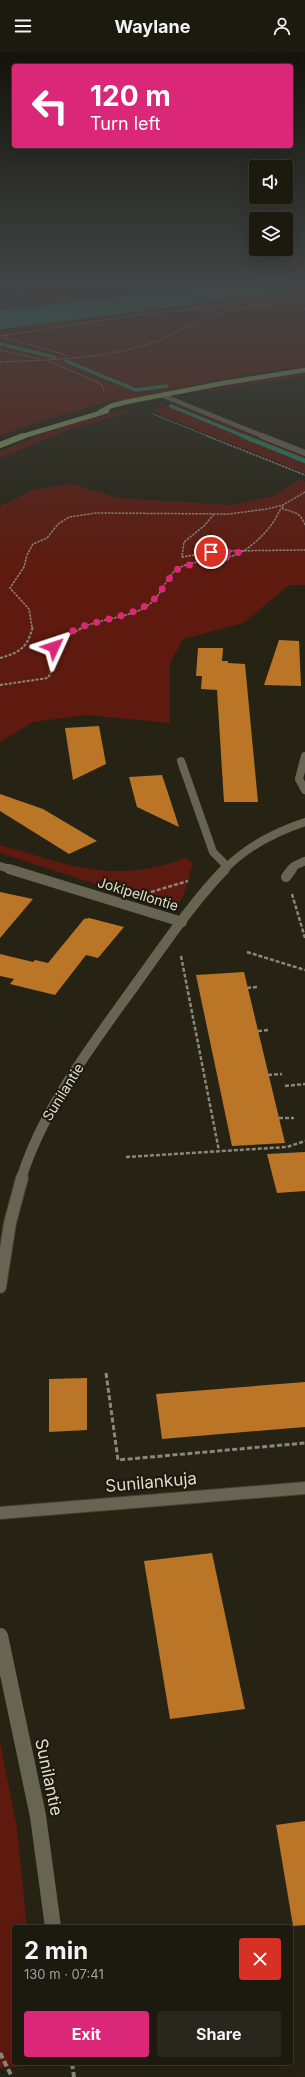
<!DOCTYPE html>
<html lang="en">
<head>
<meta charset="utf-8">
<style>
	:root { --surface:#1c1a0f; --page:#29271d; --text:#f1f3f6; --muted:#a0a19e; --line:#3a382f; --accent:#db2777 }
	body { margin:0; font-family:Inter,sans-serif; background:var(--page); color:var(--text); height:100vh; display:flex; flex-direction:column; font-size:15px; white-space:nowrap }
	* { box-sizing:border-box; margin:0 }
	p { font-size:13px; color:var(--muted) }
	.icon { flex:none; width:22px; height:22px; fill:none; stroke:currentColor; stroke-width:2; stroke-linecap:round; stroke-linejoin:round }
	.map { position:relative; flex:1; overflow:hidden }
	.drawer { position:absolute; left:12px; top:1873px; width:281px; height:140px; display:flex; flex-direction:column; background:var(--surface); border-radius:4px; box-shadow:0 4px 16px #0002,0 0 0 1px var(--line) }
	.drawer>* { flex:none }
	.banner { position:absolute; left:12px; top:12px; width:281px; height:84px; border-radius:4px; box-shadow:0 4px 16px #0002,0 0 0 1px var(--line); background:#db2777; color:#fff; overflow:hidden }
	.controls { position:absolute; left:249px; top:108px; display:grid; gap:8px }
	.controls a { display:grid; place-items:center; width:44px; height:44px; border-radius:4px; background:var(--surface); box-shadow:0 4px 16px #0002,0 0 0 1px var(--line); font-size:20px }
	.pin { position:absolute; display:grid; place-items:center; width:34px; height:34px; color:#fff; margin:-17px; border:2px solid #fff; border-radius:50%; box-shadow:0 1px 4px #0007 }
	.me { position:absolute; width:44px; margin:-22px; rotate:48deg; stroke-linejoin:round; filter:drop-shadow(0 0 3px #0008) }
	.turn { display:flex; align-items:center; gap:14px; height:84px; padding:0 12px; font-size:18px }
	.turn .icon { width:52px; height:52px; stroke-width:2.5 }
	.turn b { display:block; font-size:28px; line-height:34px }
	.round { display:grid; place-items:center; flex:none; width:42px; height:42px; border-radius:4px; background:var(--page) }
	.overview { display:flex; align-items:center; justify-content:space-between; height:68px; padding:0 12px }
	h1 { font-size:24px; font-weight:700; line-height:30px }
	.cta { display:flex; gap:8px; margin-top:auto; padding:8px 12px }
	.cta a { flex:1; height:46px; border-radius:4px; background:var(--accent); color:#fff; font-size:16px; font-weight:700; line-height:46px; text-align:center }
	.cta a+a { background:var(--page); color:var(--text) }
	header { display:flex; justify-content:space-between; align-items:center; height:52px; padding:0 12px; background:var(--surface); font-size:18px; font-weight:700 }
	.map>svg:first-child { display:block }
</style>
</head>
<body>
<header><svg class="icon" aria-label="menu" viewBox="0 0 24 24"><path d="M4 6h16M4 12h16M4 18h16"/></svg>Waylane<svg class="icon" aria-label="person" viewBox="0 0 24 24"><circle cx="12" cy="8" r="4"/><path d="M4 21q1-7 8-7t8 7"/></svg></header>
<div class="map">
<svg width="305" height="2025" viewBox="0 0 305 2025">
	<rect width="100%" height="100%" fill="#262314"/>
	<g fill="#5e1a0f">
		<path d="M17,235H204L33,254L23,251L34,243Z"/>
		<path d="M305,238V314L237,324L120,349L115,348L41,369L0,384V277Z"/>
		<path d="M305,320V324L192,342L257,327Z"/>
		<path d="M172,352L184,355L305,405V421L161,363L154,358Z"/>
		<path d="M125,358L132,359L68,378L0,406V399L55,377Z"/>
		<path d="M300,427L305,430V533H289L244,571L183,587L170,611V671L87,663L33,670L0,690V454L33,438L72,432L118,446L231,453L274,444Z"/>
		<path d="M0,793C70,813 114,833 186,806L193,811L185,839L176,858L0,801Z"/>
		<path d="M0,1690L17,1776L27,1875H14V2011H38V2013L0,2016Z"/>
	</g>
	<path fill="#238060" d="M204,235H305V238L0,277V258Z"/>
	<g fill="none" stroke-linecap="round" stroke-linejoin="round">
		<g stroke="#238060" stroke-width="3.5">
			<path d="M0,292L54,305"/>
			<path d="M66,309L136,338L167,334"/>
			<path d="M171,354L246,385"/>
		</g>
		<path stroke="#238060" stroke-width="4.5" d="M243,384L305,409"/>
	</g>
	<g fill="#ba7626">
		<path d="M279,588L299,589L301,634L264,633Z"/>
		<path d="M198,596H223L222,609H228V611L245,612L258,750H224L217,638L201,637L202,624H196Z"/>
		<path d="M99,674L106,712L73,728L65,676Z"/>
		<path d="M162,723L168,741L179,775L137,755L129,725Z"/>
		<path d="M0,742L43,757L97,789L69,802L0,759Z"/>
		<path d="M0,840L33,847L0,886Z"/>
		<path d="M89,866L124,875L98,906L86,903L55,943L10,932L14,927L0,924V902L33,910L35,908L48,911L84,867Z"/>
		<path d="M244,920L279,1066L285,1091L232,1094L196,923Z"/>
		<path d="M305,1100V1139L277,1141L267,1102Z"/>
		<path d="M87,1326V1378L49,1380V1327Z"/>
		<path d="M305,1330V1375L162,1387L156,1342Z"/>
		<path d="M212,1501L245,1657L170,1667L144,1509Z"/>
		<path d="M305,1769V1873L293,1874L276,1773Z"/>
	</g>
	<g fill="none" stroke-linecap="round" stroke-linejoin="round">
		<g stroke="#413e33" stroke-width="8">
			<path id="lane-far1" d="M291,818L294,814L305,809"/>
		</g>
		<g stroke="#413e33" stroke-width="10">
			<path id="lane" d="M286,825L292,817"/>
		</g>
		<g stroke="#413e33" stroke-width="5">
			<path id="street-far5" d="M164,344L265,385"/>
		</g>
		<g stroke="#413e33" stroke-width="6">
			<path id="street-far4" d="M262,384L305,401"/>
		</g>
		<g stroke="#413e33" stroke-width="8">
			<g id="street-far3">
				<path d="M305,704L299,727L305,738"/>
				<path d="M181,709L213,800L227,814"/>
				<path d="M0,814L13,818"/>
				<path d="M224,818C246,795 275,780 305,770"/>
			</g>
		</g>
		<g stroke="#413e33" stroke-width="10">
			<g id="street-far2">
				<path d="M9,817L182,870"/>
				<path d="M21,1127C45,1051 97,987 143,922C169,886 194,849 225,817"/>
			</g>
		</g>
		<g stroke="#413e33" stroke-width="14">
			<g id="street-far1">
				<path d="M0,1235L10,1171L22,1126"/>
				<path d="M0,1461L305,1436"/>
			</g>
		</g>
		<g stroke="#413e33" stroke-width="16">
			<path id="street" d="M0,1584L38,1764L53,1875"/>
		</g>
		<g stroke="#413e33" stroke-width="5">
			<g id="primary-far1">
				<path d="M100,360L111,354L126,350L224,331L305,318"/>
				<path d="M20,385L107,359"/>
			</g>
		</g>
		<g stroke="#413e33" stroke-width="6">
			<path id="primary" d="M0,393L23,384"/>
		</g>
		<g stroke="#8a877b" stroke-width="1" stroke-dasharray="2 1" stroke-linecap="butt">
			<path d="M13,235L31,244"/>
			<path d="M265,253L280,256L305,257"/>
			<path d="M189,256L305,242"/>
			<path d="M246,256H273"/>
			<path d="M7,283L5,286L63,302L66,304L65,306"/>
			<path d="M0,284L158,260L244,254"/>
			<path d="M0,298L40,307"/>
			<path d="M46,308L95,329L102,333L104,339"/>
			<path d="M0,310C47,308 96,307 142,294C169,286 192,271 218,262C246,253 276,250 305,248"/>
			<path d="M153,362L210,385"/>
		</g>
		<g stroke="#8a877b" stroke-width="1.5" stroke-dasharray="2.5 1" stroke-linecap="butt">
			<path d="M207,384L305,423"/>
			<path d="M305,440L283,453V457C294,460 301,461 305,473"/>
			<path d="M214,462L204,474L184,490L182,505L221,499L305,498"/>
			<path d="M32,575L29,557L10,536L24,515L27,503L33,492L47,486L58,472L69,465L96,461L229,462L267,457L283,453"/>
			<path d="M84,575C104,565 135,566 152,550C162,541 166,526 176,518C186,509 218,508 232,504C247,500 263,484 272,472C276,467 278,460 283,454"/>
		</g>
		<g stroke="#8a877b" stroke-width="2" stroke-dasharray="3 1.5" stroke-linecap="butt">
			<path d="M0,606C21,600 27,596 33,574"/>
			<path d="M0,633L48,626L53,616L49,605C57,589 70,582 86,574"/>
		</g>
		<g stroke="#8a877b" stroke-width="2.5" stroke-dasharray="4 2" stroke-linecap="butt">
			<path d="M151,840L188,829"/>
			<path d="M292,842L305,886"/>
			<path d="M247,900L305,918"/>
			<path d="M181,904L219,1099"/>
			<path d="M247,936L257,935"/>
			<path d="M258,979L269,978"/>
			<path d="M268,1023L282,1022"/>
			<path d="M285,1034L305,1032"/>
			<path d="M279,1066H294"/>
			<path d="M126,1105L287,1095L305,1089"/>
		</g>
		<path stroke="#8a877b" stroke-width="3" stroke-dasharray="5 2.5" stroke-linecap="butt" d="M106,1321L118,1408L305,1391"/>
		<g stroke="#8a877b" stroke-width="4" stroke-dasharray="6 3" stroke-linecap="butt">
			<path d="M0,2001L12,2025"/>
			<path d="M72,2011L74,2025"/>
		</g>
		<use href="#lane-far1" stroke="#676452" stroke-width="8"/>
		<use href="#lane" stroke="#676452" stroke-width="10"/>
		<use href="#street-far5" stroke="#676452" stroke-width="4.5"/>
		<use href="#street-far4" stroke="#676452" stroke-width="6"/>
		<use href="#street-far3" stroke="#676452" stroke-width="8"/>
		<use href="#street-far2" stroke="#676452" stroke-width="10"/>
		<use href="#street-far1" stroke="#676452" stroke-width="12"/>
		<use href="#street" stroke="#676452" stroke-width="16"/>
		<use href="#primary-far1" stroke="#7e9562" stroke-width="4.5"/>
		<use href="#primary" stroke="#7e9562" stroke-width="6"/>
	</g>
	<linearGradient id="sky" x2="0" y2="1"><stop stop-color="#15130b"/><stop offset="0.45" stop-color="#414545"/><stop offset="1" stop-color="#414545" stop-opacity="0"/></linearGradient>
	<rect width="305" height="518" fill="url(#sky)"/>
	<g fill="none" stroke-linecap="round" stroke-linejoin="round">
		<path stroke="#db2777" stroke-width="7" stroke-dasharray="0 12.6" d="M54,595C59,591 63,586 67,582C91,567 123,568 147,553C160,546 170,521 178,517C198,508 221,510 239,500H211"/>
	</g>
	<g text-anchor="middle" stroke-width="4" stroke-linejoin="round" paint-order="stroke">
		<g font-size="14" fill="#dedcd2" stroke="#1d1a0b">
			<text transform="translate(138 842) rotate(17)" y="5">Jokipellontie</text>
			<text transform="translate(63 1040) rotate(-58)" y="5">Sunilantie</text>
		</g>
		<g font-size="17" fill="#dedcd2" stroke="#1d1a0b">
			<text transform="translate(151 1430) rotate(-5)" y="6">Sunilankuja</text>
			<text transform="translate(49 1725) rotate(78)" y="6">Sunilantie</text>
		</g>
	</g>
</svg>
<div class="controls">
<a><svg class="icon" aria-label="sound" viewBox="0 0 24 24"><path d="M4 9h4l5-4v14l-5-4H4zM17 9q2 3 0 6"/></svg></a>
<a><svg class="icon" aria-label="layers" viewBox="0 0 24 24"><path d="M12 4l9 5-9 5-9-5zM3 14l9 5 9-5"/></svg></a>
</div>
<div class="pin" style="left:211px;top:500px;background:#d93025"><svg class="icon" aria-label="arrive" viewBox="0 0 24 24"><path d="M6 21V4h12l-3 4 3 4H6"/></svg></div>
<svg class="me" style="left:54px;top:595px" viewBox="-20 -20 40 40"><path d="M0-17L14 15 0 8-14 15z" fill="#db2777" stroke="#fff" stroke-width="4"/></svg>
<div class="banner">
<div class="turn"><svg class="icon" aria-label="left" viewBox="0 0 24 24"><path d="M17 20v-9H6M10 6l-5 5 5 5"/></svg><div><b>120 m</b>Turn left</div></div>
</div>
<section class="drawer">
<div class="overview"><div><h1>2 min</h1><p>130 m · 07:41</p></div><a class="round" style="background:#d93025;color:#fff"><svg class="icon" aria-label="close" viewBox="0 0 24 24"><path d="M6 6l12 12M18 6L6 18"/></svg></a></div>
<div class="cta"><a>Exit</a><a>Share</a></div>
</section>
</div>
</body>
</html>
